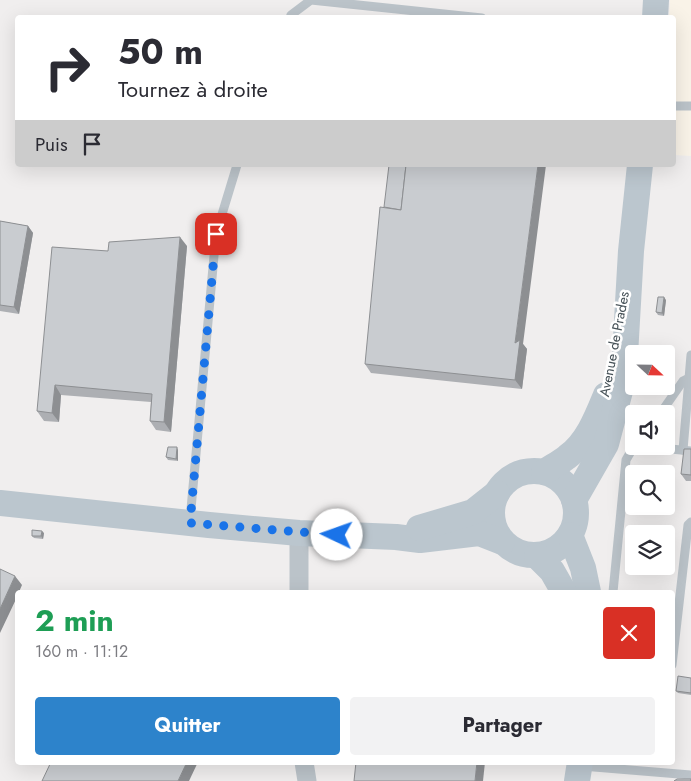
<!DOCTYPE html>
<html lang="fr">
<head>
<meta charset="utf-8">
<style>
	:root { --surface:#fff; --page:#f2f2f3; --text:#2b2b33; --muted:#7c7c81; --accent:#2d83cb }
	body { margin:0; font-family:Jost,sans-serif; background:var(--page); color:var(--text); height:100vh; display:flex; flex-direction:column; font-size:19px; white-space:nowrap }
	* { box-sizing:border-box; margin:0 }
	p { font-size:16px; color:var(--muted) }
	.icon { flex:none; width:28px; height:28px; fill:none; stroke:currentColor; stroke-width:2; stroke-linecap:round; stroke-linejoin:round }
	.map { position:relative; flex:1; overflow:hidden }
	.drawer { position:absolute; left:15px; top:590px; width:660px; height:175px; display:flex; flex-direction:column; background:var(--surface); border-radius:5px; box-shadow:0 5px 20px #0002 }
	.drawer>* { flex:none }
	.guide { position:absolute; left:15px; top:15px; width:661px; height:152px; border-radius:5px; box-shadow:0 5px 20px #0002; background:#fff; color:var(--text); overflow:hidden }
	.needle { width:32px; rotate:112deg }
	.controls { position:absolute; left:625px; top:345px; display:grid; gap:10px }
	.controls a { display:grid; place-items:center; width:50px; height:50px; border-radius:5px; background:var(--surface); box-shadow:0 5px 20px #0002; font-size:25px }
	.pin { position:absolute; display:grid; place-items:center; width:42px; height:42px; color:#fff; margin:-21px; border-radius:10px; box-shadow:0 2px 8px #0006 }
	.me { position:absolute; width:55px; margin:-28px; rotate:273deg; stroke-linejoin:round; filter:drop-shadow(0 0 4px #0008) }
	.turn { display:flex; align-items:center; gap:18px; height:105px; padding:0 20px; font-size:22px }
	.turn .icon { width:65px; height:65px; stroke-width:2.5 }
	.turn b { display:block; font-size:35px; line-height:42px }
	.then { display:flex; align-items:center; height:48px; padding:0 20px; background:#0003; gap:10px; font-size:19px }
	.round { display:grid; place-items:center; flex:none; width:52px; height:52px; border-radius:5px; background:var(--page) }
	.summary { display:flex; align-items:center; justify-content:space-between; height:85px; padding:0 20px }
	h1 { font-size:30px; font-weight:700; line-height:38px; color:#1e9e55 }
	.cta { display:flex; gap:10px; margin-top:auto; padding:10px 20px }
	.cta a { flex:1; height:58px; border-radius:5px; background:var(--accent); color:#fff; font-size:20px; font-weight:700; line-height:58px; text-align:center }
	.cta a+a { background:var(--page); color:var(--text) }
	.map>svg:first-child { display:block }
</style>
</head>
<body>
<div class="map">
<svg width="691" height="781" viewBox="0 0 691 781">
	<rect width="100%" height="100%" fill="#f0eeee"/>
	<path fill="#f9f3e8" d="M670,0H691V156L674,155V18H669Z"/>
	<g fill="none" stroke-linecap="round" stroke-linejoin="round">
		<g stroke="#bbc3c9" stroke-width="9">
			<path d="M290,18L291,15L311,0L482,18"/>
			<path d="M674,106H691"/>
			<path d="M660,414L683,381L691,377"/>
			<path d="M661,448L691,451"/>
			<path d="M683,450L691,355"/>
			<path d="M190,520L216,234L237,165"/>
			<path d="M613,592L626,460L634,446"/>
			<path d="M672,665L688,525L691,522"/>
			<path d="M582,766L691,775"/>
		</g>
		<g stroke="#bbc3c9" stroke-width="19">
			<path d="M299,592V533"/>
			<path d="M304,762L307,781"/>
		</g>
		<g stroke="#bbc6ce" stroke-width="26">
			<path d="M655,18L656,0"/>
			<circle cx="534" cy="513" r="42"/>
			<path d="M544,472C551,467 560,463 567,457C587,443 597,417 606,395"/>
			<path d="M574,500L606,444L620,391L625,355L631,251L640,165"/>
			<path d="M0,503L209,525L299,533L396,537L420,540L479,533L502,542"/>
			<path d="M419,528L473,512L497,493"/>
			<path d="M570,535L583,568L588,592"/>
			<path d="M537,556L552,571L564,592"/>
			<path d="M577,781L580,762"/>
		</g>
	</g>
	<g fill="#adafb3">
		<path d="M0,221L28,226L33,233L19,314L0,311Z"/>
		<path d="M187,246L171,432L156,430L150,421L151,402L61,395L59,422L44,421L37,411L108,251Z"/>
		<path d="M666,300L664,316L658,315L656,312Z"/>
		<path d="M523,344L527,349L522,389L371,373L365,364Z"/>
		<path d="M691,449V481H686L681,474Z"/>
		<path d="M178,450V461L168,460L166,457Z"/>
		<path d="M44,533L43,539L34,538L32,536Z"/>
		<path d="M691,678V695L678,693L676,691Z"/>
	</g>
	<g fill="#8d8f92">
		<path d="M538,165H546L523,344L527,349L522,389L515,380V343Z"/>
		<path d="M28,226L33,233L19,314L14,307Z"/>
		<path d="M180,237L187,246L171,432L164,422Z"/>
		<path d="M664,297L666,300L664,316L662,313Z"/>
		<path d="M55,385L61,395L59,422L52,413Z"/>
		<path d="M177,447L178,450V461L176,459Z"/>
		<path d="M42,531L44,533L43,539L41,536Z"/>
		<path d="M15,576L22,585L19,592H18V595L0,633V609Z"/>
		<path d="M187,762H198L189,781H178Z"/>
		<path d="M477,762H485L483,781H475Z"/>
	</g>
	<g fill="#c9ccd0" stroke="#8d8f92">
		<path d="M389,165H406L401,210L384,207Z"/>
		<path d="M406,165H538L515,343L520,340L515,380L365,364L380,207L401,210Z"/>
		<path d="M0,221L28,226L14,307L0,305Z"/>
		<path d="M180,237L164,422L150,421L152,394L55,385L52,413L37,411L52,247L108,251L109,242Z"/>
		<path d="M658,297H664L662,313L656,312Z"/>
		<path d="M168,447H177L176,459L166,457Z"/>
		<path d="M684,449H691V475L681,474Z"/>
		<path d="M32,530L42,531L41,536H32Z"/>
		<path d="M0,569L15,576L0,609Z"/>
		<path d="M678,676L691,678V693L676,691Z"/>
		<path d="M51,762H187L178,781H42Z"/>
		<path d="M356,762H477L475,781H354Z"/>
		<path d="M677,779H691V781H674Z"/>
	</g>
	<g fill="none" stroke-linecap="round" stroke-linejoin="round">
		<path stroke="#1a73e8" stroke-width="9" stroke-dasharray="0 16.2" d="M216,234L190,523L337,535"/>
	</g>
	<g text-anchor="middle" stroke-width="5" stroke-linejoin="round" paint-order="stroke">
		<g font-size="14" fill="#485359" stroke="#fff">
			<text transform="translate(614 344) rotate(-79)" y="5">Avenue de Prades</text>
		</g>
	</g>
</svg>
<div class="controls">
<a><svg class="needle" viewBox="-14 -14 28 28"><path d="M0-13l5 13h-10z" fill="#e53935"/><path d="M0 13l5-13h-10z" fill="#7c7c81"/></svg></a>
<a><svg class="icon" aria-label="sound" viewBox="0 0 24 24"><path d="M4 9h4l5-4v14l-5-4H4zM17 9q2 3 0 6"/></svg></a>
<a><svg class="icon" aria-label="search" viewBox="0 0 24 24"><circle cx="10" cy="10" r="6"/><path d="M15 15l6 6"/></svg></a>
<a><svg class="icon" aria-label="layers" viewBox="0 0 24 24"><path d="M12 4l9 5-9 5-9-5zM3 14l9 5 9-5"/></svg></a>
</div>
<div class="pin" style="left:216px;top:234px;background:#d93025"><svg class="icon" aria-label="arrive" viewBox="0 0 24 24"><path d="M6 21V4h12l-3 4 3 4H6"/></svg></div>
<svg class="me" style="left:337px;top:535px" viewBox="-20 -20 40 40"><circle r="19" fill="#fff"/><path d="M0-13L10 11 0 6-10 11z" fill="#1a73e8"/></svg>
<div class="guide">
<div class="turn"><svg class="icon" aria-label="right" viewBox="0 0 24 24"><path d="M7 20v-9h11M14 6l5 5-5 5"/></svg><div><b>50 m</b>Tournez à droite</div></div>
<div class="then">Puis<svg class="icon" aria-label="arrive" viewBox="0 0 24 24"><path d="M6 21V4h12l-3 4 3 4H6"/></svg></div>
</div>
<section class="drawer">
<div class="summary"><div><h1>2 min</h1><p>160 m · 11:12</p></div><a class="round" style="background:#d93025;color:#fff"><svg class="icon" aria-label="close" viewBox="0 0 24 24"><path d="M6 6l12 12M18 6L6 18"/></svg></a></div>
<div class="cta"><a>Quitter</a><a>Partager</a></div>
</section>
</div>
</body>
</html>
